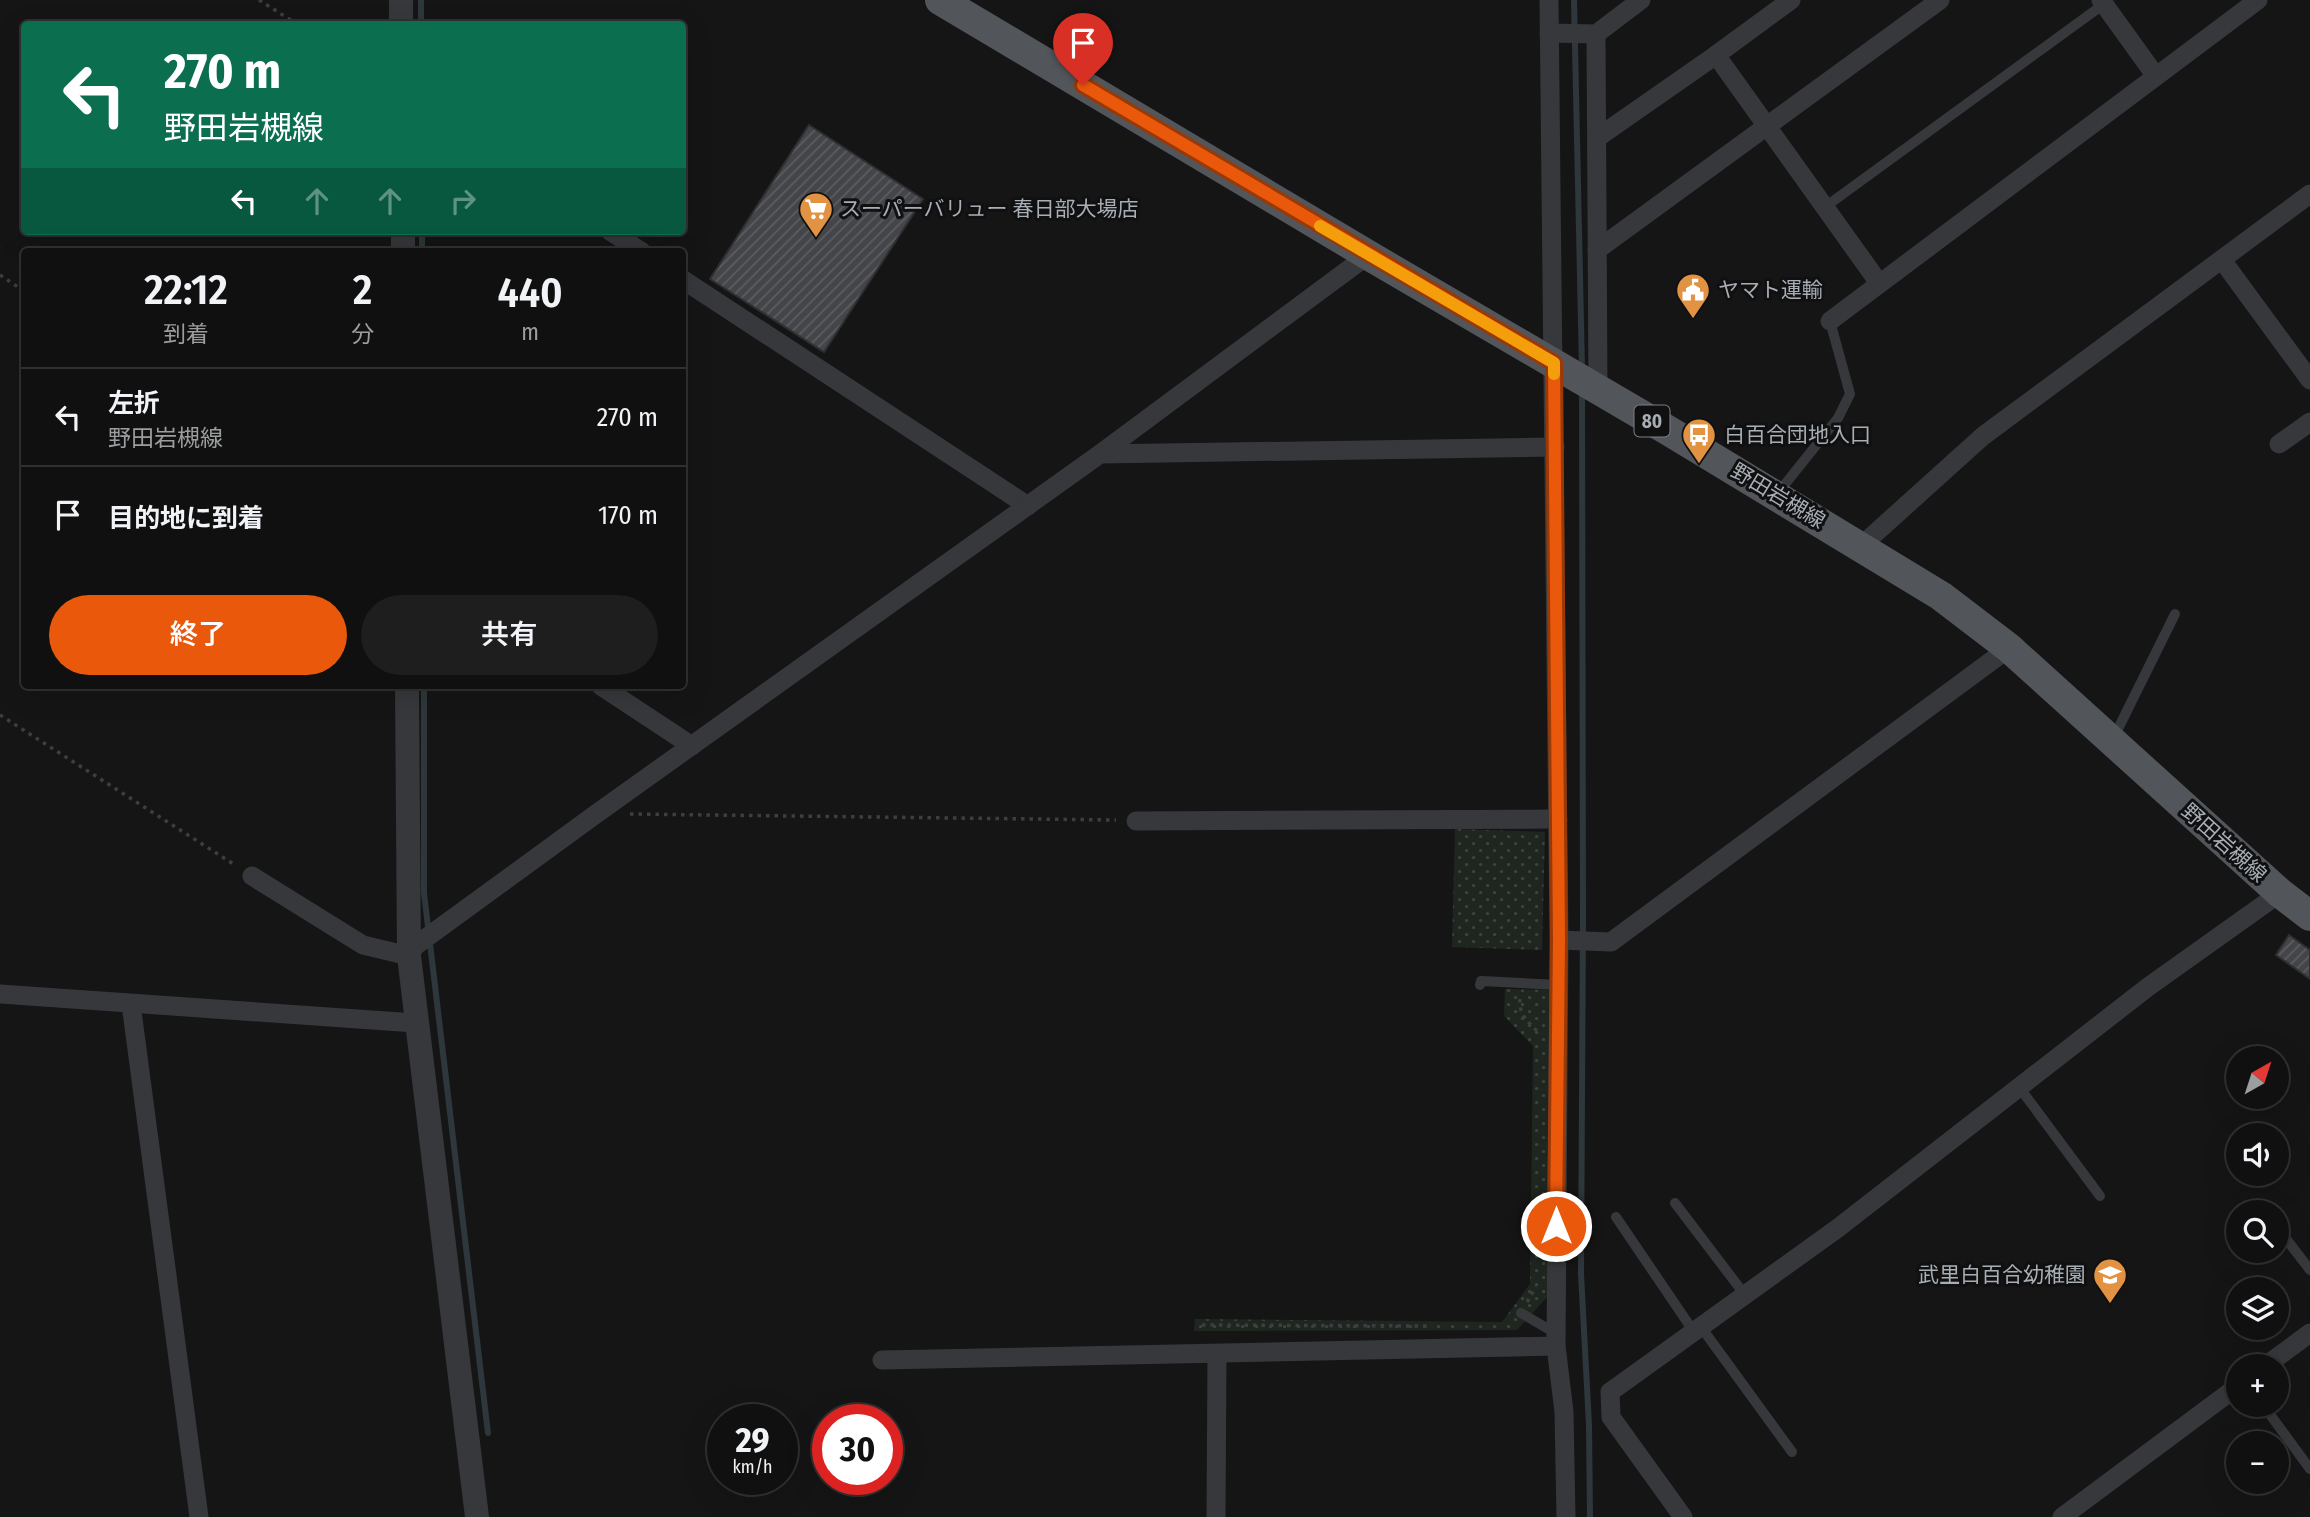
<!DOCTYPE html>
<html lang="ja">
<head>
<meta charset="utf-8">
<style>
	:root { --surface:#101010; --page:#1e1e1e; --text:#f1f3f6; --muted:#9c9d9f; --line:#303030; --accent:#ea580c }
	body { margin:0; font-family:"Fira Sans Condensed","Noto Sans JP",sans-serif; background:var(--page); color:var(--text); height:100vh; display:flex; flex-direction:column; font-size:26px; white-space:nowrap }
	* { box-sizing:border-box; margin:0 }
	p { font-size:23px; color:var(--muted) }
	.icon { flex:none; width:38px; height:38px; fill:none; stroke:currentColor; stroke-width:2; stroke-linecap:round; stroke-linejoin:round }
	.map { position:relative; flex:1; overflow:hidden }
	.sheet { position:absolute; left:21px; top:248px; width:665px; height:441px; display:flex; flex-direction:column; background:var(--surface); border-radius:7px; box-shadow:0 7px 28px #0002,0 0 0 2px var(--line) }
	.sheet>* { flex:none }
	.hud { position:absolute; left:21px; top:21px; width:665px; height:214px; border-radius:7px; box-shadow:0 7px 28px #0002,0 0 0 2px var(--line); background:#0b6e4f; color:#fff; overflow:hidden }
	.needle { width:46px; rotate:39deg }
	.buttons { position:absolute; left:2226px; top:1046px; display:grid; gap:14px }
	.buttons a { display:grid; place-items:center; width:63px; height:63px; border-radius:50%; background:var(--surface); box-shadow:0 7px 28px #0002,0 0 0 2px var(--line); font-size:35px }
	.speed { position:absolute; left:707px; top:1404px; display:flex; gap:14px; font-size:35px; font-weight:700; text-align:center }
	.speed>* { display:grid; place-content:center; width:91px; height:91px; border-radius:50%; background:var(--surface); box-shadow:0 7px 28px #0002,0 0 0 2px var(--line); line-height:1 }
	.speed small { font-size:18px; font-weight:400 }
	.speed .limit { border:10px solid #d22; background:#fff; color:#111 }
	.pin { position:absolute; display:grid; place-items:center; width:60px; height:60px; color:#fff; margin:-72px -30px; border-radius:50% 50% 50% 0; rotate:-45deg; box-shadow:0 0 7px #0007 }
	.pin .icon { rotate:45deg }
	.me { position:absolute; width:77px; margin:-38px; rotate:0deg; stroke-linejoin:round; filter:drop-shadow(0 0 5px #0008) }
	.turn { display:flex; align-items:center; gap:24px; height:147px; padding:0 28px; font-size:32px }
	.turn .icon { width:91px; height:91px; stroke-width:2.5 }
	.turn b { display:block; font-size:49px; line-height:60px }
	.lanes { display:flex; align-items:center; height:66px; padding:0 28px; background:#0003; justify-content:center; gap:35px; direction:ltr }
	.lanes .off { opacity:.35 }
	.eta { display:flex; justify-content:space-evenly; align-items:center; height:119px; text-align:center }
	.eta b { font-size:42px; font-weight:600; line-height:49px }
	.primary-button { display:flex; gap:14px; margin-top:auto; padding:14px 28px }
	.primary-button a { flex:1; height:80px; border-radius:42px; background:var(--accent); color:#fff; font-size:28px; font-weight:600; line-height:80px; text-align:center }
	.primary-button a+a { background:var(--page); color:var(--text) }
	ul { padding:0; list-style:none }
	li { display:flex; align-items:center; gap:21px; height:98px; padding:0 28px; border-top:2px solid var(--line) }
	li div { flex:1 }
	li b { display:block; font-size:26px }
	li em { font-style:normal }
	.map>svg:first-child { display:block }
</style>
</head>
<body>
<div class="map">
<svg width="2310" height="1517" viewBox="0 0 2310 1517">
	<defs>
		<pattern id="grass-dots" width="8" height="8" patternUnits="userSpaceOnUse" patternTransform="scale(1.75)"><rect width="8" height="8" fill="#1f261f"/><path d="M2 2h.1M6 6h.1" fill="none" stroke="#3d433d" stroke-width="1.8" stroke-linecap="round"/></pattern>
		<pattern id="building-hatch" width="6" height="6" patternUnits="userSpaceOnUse" patternTransform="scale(1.75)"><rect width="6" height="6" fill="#444549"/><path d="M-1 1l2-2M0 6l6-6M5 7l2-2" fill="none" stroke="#5c5d61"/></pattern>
	</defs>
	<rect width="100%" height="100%" fill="#151516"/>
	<g fill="url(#grass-dots)">
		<path d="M1455,829L1545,832L1542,950L1452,947Z"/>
		<path d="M1505,989L1551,990L1550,1294L1517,1330L1194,1331L1195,1319L1502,1322L1530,1284L1533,1046L1504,1016Z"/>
	</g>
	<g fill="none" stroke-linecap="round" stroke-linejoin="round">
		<g stroke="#2e373b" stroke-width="6">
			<path d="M421,0V24"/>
			<path d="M1574,0L1582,369"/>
			<path d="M422,231V252"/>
			<path d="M1582,390L1583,919L1581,1274L1589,1425L1590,1517"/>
			<path d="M424,686V893L488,1433"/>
		</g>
	</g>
	<g fill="url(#building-hatch)" stroke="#2f2f32" stroke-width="2">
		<path d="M809,125L923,199L824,352L710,279Z"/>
		<path d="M2289,935L2310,950V979L2276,955Z"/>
	</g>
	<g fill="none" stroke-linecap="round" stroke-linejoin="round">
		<g stroke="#3c3f42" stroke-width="3.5" stroke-dasharray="3.5 5" stroke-linecap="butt">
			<path d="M259,0L297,24"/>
			<path d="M0,275L24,291"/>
			<path d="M0,715L235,865"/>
			<path d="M630,814L1116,820"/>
			<path d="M1520,999C1518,1014 1529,1023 1539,1033"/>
			<path d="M1527,1302L1536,1287"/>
			<path d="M1202,1325L1427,1326"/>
		</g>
		<g stroke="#36383b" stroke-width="10">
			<path d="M1825,207L2104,4"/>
			<path d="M1778,493L1838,418L1850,394L1830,321"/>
			<path d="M2113,739L2175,614"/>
			<path d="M1480,985L1481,981L1558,985"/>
			<path d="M2019,1087L2100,1196"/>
			<path d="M1675,1203L1745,1295"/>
			<path d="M1616,1217L1694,1332"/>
			<path d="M2277,1227L2310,1270"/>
			<path d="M1521,1313L1555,1333"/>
			<path d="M1701,1327L1792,1452"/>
			<path d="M2263,1405L2310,1469"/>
		</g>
		<g stroke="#36383b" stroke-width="19">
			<path d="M1549,0L1559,940L1556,1346L1564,1412L1566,1517"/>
			<path d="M2101,0L2155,75"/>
			<path d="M1549,33L1596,34L1641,0"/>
			<path d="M1596,34L1598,389"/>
			<path d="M1716,55L1879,283"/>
			<path d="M1597,138L1716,55L1791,0"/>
			<path d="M610,231L642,252"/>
			<path d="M1597,250L1940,0"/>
			<path d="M2222,260L2310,380"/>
			<path d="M682,279L1028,506"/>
			<path d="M1830,321L2258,0"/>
			<path d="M2279,444L2310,422"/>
			<path d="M1100,454L1555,447"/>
			<path d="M1861,546L1983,436L2310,194"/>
			<path d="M601,686L692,746"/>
			<path d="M1136,821L1558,819"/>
			<path d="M252,876L363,945L409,956L415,946L596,814L1100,454L1368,255"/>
			<path d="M1559,940L1611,942L2009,648"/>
			<path d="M0,994L415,1023"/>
			<path d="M131,1004L199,1517"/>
			<path d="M882,1360L1556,1346"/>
			<path d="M2264,1367L2310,1333"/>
			<path d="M1216,1517L1217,1355"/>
			<path d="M1683,1517L1611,1417L1610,1392L1838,1228L2148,987L2280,893"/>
			<path d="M2062,1517L2238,1386"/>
		</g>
		<g stroke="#36383b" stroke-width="24">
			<path d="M401,0V24"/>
			<path d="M403,231V252"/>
			<path d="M407,686L409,956L477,1517"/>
		</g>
		<path stroke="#52555a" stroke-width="30" d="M940,0L1368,255L1669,431L1941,596L2009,648L2280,893L2310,916"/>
	</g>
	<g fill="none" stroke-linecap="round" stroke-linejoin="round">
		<g stroke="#983908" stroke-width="18">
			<path id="route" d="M1083,85L1554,363L1559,940L1556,1226"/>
		</g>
		<use href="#route" stroke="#ea580c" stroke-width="12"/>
		<path stroke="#f59e0b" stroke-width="12" d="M1320,226L1554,363V374"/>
	</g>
	<defs>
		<g id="supermarket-pin" transform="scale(1.75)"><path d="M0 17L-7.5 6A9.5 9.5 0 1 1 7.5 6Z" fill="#e19242" stroke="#101011"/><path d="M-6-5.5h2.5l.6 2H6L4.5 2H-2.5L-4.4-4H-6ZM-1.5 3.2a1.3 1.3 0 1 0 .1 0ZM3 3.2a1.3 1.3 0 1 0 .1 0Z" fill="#fff"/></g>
		<g id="civic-pin" transform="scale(1.75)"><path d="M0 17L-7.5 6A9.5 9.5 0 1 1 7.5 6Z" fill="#e19242" stroke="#101011"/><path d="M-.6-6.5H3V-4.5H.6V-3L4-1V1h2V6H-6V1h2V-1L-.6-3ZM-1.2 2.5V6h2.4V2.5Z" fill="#fff"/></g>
		<g id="bus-pin" transform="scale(1.75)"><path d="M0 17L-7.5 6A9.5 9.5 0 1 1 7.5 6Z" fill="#e19242" stroke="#101011"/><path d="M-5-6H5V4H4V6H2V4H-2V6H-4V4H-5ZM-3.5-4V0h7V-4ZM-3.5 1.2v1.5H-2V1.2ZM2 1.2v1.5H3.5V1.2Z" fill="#fff"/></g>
		<g id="school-pin" transform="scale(1.75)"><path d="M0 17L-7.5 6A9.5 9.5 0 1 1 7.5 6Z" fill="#e19242" stroke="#101011"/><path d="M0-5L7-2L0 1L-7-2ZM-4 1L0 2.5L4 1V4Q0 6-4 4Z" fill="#fff"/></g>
	</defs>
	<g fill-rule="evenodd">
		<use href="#supermarket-pin" x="816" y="209"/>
		<use href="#civic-pin" x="1693" y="290"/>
		<use href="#bus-pin" x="1699" y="435"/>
		<use href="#school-pin" x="2110" y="1275"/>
	</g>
	<g text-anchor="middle" stroke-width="6" stroke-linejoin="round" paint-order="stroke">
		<rect fill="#101011" stroke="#7a7f84" stroke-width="2" x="1634.5" y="405.5" width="35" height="31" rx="5"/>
		<g font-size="19" font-weight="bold" fill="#a8aeb5">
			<text x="1652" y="428">80</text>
		</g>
		<g font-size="21" fill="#a8aeb5" stroke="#101011" text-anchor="start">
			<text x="840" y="216">スーパーバリュー 春日部大場店</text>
			<text x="1718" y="297">ヤマト運輸</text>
			<text x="1724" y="442">白百合団地入口</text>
			<text x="2086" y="1282" text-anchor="end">武里白百合幼稚園</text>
		</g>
		<g font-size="21" fill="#a8aeb5" stroke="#101011">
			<text transform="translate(1778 496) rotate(31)" y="7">野田岩槻線</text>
			<text transform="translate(2224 843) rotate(42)" y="7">野田岩槻線</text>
		</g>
	</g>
</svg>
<div class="buttons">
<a><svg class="needle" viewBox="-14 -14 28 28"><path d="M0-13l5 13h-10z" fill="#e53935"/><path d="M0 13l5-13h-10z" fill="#9c9d9f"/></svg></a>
<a><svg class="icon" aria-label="sound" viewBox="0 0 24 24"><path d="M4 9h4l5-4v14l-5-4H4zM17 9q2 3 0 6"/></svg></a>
<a><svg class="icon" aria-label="search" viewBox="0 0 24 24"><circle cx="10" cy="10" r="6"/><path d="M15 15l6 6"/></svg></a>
<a><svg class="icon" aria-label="layers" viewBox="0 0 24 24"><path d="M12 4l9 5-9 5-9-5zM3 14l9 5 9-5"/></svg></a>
<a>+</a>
<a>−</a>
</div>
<div class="speed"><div>29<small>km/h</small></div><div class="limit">30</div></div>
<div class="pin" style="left:1083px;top:85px;background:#d93025"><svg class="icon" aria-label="arrive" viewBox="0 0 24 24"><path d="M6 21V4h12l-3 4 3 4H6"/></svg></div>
<svg class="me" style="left:1556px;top:1226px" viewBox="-20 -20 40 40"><circle r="17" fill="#ea580c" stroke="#fff" stroke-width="3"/><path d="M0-11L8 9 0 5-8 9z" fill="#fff"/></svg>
<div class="hud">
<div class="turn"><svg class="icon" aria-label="left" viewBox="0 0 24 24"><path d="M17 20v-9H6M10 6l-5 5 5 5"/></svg><div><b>270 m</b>野田岩槻線</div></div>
<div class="lanes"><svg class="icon" aria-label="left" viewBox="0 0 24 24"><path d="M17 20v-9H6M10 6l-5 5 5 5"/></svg><svg class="icon off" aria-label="ahead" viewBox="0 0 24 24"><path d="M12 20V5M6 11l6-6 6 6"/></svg><svg class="icon off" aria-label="ahead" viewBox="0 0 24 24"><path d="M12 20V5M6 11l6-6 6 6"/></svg><svg class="icon off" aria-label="right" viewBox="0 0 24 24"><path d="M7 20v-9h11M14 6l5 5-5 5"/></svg></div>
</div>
<section class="sheet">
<div class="eta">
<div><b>22:12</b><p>到着</p></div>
<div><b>2</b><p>分</p></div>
<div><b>440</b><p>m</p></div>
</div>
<ul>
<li><svg class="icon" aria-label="left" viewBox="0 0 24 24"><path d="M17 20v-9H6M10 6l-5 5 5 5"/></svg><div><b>左折</b><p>野田岩槻線</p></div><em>270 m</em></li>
<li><svg class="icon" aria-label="arrive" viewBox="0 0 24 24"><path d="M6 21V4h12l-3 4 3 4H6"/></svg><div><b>目的地に到着</b></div><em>170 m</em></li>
</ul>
<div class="primary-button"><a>終了</a><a>共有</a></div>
</section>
</div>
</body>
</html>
